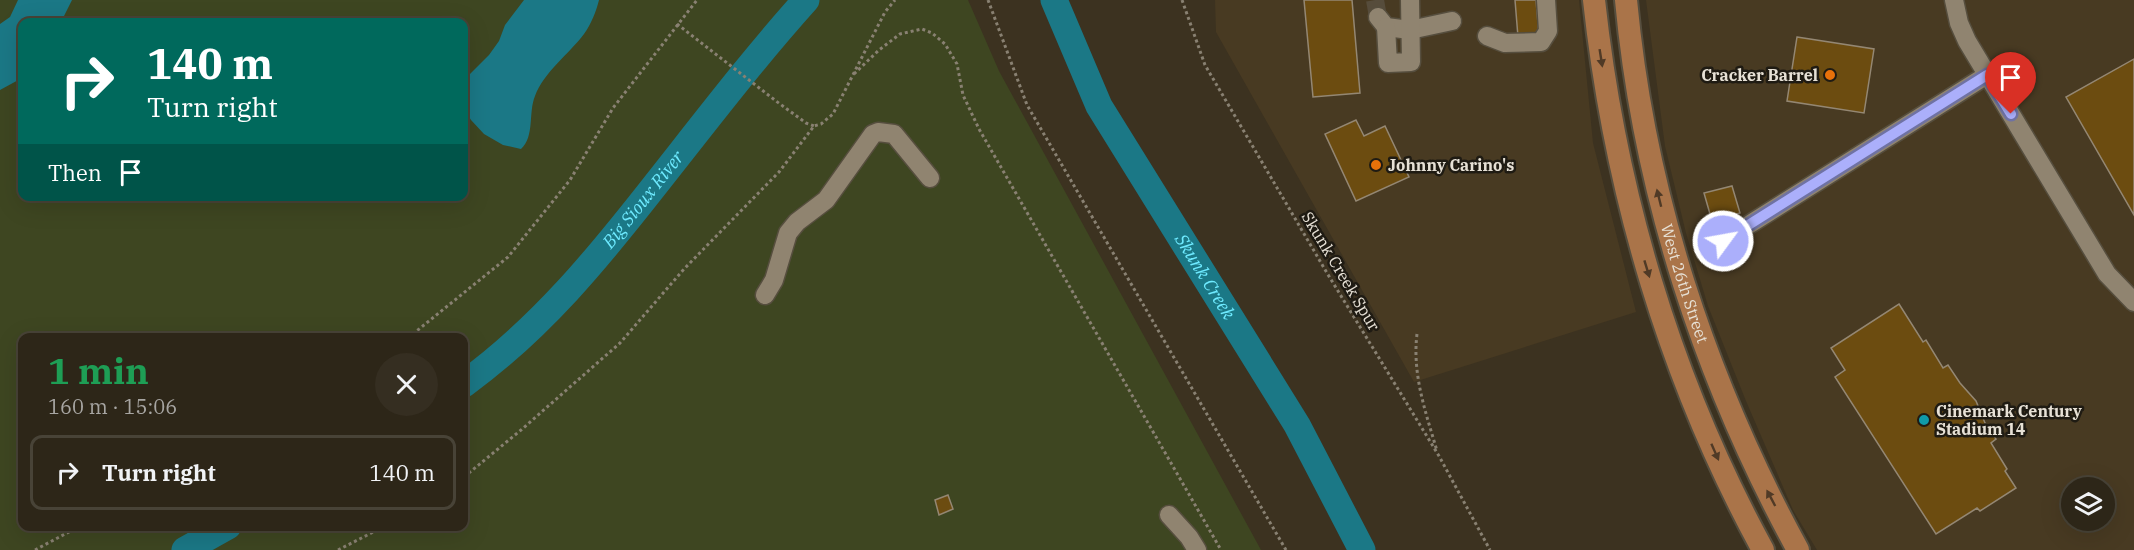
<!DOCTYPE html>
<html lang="en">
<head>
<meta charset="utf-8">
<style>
	:root { --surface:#2d2618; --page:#352e21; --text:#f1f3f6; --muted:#a7a5a2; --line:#484337 }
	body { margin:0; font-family:"IBM Plex Serif",serif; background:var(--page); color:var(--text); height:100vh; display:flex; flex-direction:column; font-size:22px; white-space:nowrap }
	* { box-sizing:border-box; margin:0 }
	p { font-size:20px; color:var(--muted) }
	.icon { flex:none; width:33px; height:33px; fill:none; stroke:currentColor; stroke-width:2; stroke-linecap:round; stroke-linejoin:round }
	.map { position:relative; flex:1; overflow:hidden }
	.side { position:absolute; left:18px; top:333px; width:450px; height:198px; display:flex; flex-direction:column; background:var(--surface); border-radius:12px; box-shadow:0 6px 24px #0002,0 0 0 2px var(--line) }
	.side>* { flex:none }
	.top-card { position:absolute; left:18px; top:18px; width:450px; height:183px; border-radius:12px; box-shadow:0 6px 24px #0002,0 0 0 2px var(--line); background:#00695c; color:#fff; overflow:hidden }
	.tools { position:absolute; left:2061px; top:477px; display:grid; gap:12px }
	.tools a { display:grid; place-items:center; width:54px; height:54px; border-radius:50%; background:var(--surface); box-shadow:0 6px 24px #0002,0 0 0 2px var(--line); font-size:30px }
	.pin { position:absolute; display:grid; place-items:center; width:51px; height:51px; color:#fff; margin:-62px -26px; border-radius:50% 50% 50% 0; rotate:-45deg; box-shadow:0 0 6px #0007 }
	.pin .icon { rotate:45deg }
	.me { position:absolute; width:66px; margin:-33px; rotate:58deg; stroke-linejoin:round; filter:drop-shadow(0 0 4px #0008) }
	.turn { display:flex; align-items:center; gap:21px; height:126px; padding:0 30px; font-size:27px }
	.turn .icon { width:78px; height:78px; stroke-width:2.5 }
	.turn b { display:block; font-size:42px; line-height:51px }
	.then { display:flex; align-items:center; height:57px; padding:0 30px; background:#0003; gap:12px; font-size:22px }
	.round { display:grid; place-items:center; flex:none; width:63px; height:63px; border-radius:32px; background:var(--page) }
	.overview { display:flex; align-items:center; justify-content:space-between; height:102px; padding:0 30px }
	h1 { font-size:36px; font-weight:700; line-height:45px; color:#1e9e55 }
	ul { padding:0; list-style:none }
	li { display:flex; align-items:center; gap:18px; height:75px; margin:0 12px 9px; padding:0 18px; border:3px solid var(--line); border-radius:12px }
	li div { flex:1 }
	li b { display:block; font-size:22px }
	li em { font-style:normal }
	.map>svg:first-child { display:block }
</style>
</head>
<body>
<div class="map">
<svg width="2134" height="550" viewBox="0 0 2134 550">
	<rect width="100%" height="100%" fill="#3c3220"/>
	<g fill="#483a22" fill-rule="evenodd">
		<path d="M1215,0H1579L1593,143L1636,312L1414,382L1216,32Z"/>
		<path d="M1646,0H2134V550H1817L1793,510L1746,401L1708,306L1686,233L1665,146ZM2072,488H2104V520H2072Z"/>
	</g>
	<path fill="#3e4621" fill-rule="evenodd" d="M0,0H968L999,71L1261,550H0ZM22,22H464V196H22ZM22,338H464V526H22Z"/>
	<g fill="#1b7886">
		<path d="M18,0H72L61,22H22V78L0,90V24L10,17Z"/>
		<path d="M524,0H599C596,12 591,24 584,34C569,54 544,72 535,96C528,113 535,136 521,149L503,145L484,134L471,120L464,109V80L489,55L499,41L505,25Z"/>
	</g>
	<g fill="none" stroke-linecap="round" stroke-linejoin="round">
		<g stroke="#1b7886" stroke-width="27">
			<path id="s1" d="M1054,0L1099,106L1297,425L1362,550"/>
			<path id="s2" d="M464,384C541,328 598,258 656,184C705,122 753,59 806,0"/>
			<path d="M185,550L228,526"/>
		</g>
	</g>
	<g fill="#6c4c10" stroke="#948773" stroke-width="1.5">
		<path d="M1304,0H1352L1360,93L1313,97Z"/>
		<path d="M1515,0H1536L1539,35L1518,37Z"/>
		<path d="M1797,37L1874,49L1864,113L1787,101Z"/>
		<path d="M2134,59V215L2066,97Z"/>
		<path d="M1356,120L1364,136L1385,126L1409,177L1356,201L1325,134Z"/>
		<path d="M1732,186L1740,213L1712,221L1704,193Z"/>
		<path d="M1899,304L1923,342L1926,340L1943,368L1948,365L1960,383L1976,401L1985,423L1996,439L1991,443L2007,469L2005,471L2016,488L1980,511L1977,508L1936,534L1835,377L1845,370L1831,348Z"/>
		<path d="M948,495L953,509L939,515L935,500Z"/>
	</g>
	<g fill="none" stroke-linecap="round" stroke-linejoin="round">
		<path stroke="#564c3b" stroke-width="18" stroke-dasharray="18 9" stroke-linecap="butt" d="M1375,0L1378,17"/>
		<g stroke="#564e3e" stroke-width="21">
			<g id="minor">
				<path d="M1954,0L1959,23L1967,41L2107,274L2134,302"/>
				<path d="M1378,17L1386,27L1410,30L1452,21"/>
				<path d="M1386,27L1388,63L1411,62L1410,0"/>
				<path d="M1487,36L1505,43L1541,42L1548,31L1546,0"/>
				<path d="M1723,241L1987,75"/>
				<path d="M765,295L774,280L788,233L797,222L826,200L873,134L878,132L894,134L930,178"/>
				<path d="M1169,515L1189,537L1197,550"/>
			</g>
		</g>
		<g stroke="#564e3e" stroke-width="26">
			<g id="major">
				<path d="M1594,0C1615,192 1670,380 1763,550"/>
				<path id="s3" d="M1626,0C1644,193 1705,380 1798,550"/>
			</g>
		</g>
		<g stroke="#898172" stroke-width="3" stroke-dasharray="3 3" stroke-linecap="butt">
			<path d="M988,0L1027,105L1286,550"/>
			<path d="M1182,0L1205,65L1327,273L1439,456L1490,550"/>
			<path d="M677,24L776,101L806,123L814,126"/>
			<path d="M854,74L879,50L900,34L922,29L932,33L945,44L957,64L963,95L979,129L1221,550"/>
			<path d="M1417,334C1412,375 1426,413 1437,451"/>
			<path d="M408,338L508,257L570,180L613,108L697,0"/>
			<path d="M464,477L521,430L620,343L684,269L779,172L814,126L821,124L833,114L885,12L895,0"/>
			<path d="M35,550L80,526"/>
			<path d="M338,550L385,526"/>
		</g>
		<use href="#minor" stroke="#908470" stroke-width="18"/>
		<use href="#major" stroke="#aa7449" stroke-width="22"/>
	</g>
	<defs><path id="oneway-solid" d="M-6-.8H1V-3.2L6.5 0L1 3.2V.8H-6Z" transform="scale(1.5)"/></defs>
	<g fill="#503a26">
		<use href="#oneway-solid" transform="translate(1601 58) rotate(81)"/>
		<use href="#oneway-solid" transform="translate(1659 198) rotate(-104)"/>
		<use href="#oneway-solid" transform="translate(1647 269) rotate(73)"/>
		<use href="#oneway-solid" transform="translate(1715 452) rotate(66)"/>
		<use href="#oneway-solid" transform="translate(1771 498) rotate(-118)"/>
	</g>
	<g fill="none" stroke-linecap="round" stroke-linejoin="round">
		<g stroke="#6f72a3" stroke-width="15">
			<path id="route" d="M1723,241L1987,75L2011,114"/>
		</g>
		<use href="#route" stroke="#abaffb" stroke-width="10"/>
	</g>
	<g fill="#e8710a" stroke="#1f1b13" stroke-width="2">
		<circle cx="1830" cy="75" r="6"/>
		<circle cx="1376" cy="165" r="6"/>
	</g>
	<circle fill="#0f9aa8" stroke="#1f1b13" stroke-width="2" cx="1924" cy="420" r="6"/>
	<g text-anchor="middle" stroke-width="5" stroke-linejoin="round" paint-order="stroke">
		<g font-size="16" font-weight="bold" fill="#e7e1d6" stroke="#1f1b13" text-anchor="start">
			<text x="1818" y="81" text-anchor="end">Cracker Barrel</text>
			<text x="1388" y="171">Johnny Carino's</text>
			<text x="1936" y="417">Cinemark Century<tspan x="1936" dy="18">Stadium 14</tspan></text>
		</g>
		<g font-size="16" fill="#e7e1d6" stroke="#1f1b13">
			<text transform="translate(1341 271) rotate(59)" y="6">Skunk Creek Spur</text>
			<text dy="6" stroke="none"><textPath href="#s3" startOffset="290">West 26th Street</textPath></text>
		</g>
		<g font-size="18" font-style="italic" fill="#6eeaff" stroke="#1f1b13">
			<text dy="6" stroke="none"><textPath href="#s2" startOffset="258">Big Sioux River</textPath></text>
			<text dy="6" stroke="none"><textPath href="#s1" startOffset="316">Skunk Creek</textPath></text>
		</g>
	</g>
</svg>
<div class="tools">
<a><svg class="icon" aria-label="layers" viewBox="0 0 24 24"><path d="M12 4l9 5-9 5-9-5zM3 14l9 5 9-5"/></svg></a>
</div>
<div class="pin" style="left:2011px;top:114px;background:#d93025"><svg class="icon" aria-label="arrive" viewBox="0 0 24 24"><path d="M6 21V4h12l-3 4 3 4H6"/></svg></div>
<svg class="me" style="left:1723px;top:241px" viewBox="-20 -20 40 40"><circle r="17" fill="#abaffb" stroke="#fff" stroke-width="3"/><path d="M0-11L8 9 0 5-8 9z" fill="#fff"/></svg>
<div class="top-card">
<div class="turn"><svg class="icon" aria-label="right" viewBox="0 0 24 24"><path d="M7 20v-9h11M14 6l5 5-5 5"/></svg><div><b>140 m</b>Turn right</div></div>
<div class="then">Then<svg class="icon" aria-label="arrive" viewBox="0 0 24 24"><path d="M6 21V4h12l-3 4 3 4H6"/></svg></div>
</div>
<section class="side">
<div class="overview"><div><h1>1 min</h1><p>160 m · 15:06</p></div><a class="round"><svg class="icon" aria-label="close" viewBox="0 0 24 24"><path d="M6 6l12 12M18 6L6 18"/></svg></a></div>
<ul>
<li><svg class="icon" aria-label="right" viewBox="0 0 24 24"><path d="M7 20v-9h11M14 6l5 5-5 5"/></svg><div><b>Turn right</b></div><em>140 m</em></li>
</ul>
</section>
</div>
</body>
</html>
